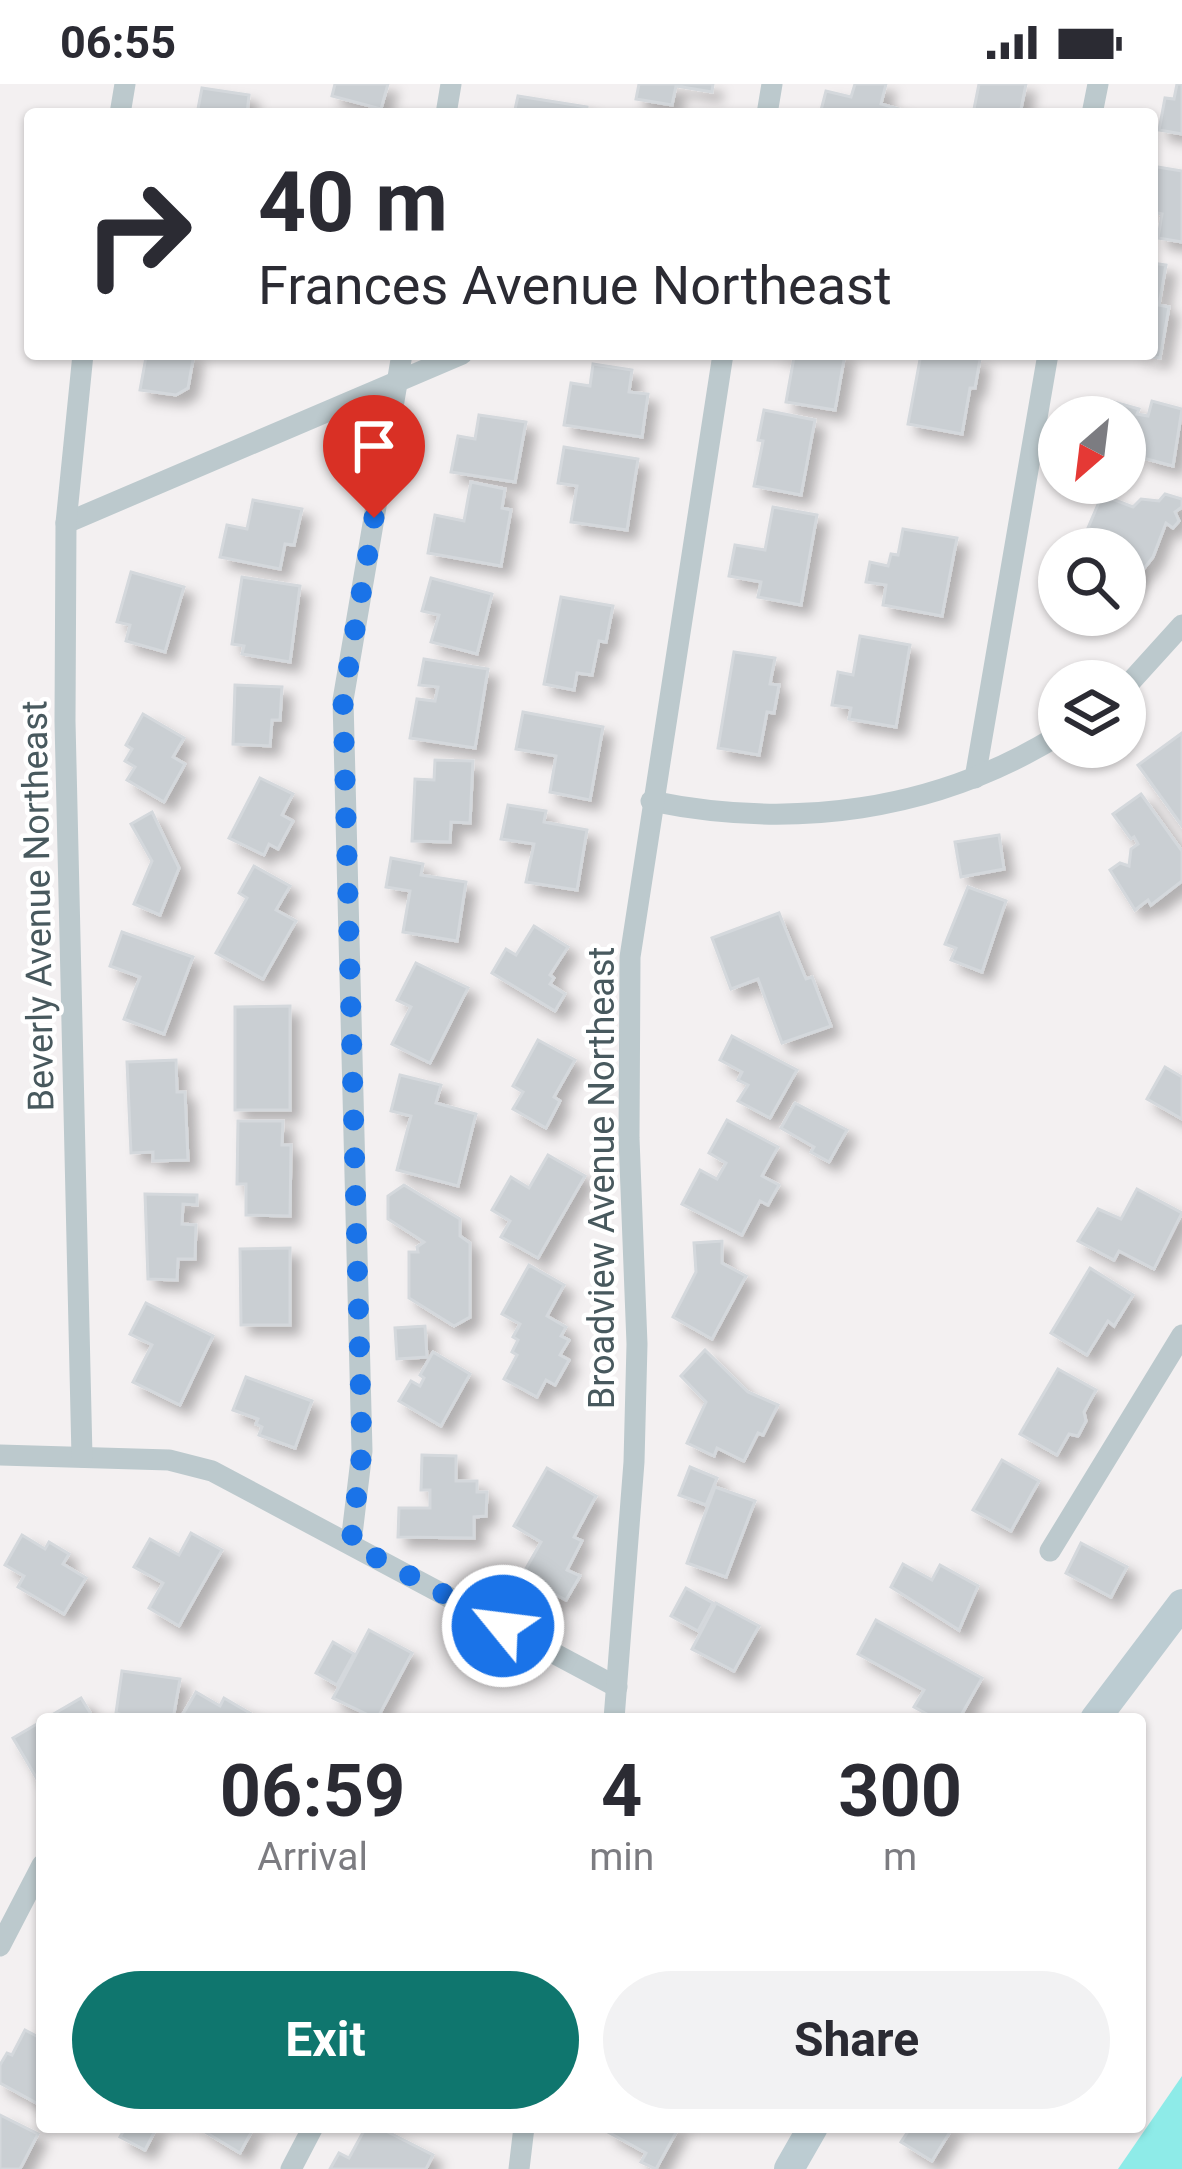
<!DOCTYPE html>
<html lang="en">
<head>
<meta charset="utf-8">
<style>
	:root { --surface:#fff; --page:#f2f2f3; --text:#2b2b33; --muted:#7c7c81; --accent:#0f766e }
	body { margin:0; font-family:Roboto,sans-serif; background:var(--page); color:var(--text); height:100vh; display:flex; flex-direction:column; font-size:45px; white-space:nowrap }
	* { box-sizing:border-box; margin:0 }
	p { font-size:39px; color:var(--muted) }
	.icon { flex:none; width:66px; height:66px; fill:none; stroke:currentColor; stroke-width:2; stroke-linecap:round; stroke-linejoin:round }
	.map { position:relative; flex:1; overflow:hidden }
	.drawer { position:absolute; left:36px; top:1629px; width:1110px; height:420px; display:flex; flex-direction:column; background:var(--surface); border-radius:12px; box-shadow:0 3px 9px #0004 }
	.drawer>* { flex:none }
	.hud { position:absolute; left:24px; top:24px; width:1134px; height:252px; border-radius:12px; box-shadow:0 3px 9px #0004; background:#fff; color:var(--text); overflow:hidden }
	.needle { width:78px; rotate:208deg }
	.controls { position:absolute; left:1038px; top:312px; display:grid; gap:24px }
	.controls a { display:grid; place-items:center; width:108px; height:108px; border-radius:50%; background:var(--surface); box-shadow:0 3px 9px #0004; font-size:60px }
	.pin { position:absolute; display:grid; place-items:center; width:102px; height:102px; color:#fff; margin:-123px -51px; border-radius:50% 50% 50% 0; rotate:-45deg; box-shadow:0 0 12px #0007 }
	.pin .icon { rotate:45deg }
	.me { position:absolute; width:132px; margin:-66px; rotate:299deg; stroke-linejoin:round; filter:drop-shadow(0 0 9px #0008) }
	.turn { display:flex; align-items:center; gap:42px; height:252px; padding:0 36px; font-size:54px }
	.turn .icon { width:156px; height:156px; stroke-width:2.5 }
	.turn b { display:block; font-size:84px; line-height:102px }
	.eta { display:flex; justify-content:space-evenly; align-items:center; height:204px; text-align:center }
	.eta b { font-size:72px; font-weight:700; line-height:84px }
	.action { display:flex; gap:24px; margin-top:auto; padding:24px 36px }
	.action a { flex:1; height:138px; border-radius:72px; background:var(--accent); color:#fff; font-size:48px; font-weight:700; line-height:138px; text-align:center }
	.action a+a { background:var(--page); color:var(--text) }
	.status { display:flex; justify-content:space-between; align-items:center; height:84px; padding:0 60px; background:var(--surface); direction:ltr }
	.status svg { height:33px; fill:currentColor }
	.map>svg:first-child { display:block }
</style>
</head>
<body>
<div class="status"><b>06:55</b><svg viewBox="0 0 49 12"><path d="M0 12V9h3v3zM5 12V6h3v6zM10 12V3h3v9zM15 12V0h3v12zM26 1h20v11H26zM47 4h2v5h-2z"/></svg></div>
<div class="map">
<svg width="1182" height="2085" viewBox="0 0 1182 2085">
	<defs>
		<filter id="shadow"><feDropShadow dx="9" dy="9" stdDeviation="6" flood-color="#0004"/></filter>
	</defs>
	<rect width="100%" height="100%" fill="#f3f0f1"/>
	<path fill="#8eebe8" d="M1182,1992V2085H1118Z"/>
	<g fill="#cacfd3" stroke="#d4d8dc" stroke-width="3" filter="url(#shadow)">
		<path d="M335,0H388L381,25L332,12Z"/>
		<path d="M639,0H713L712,8L676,2L672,21L636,15Z"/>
		<path d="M855,0H886L881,20L899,25L898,30H820L826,7L851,13Z"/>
		<path d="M979,0H1026L1020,30H973Z"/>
		<path d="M1177,0H1182V50L1159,46L1165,14L1174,15Z"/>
		<path d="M202,4L249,11L247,30H197Z"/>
		<path d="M518,12L587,23L586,30H514Z"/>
		<path d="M1152,82L1182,87V158L1158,154L1162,130L1153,128Z"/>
		<path d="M1152,179L1166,181L1159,221L1169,223L1160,274L1135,270H1152Z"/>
		<path d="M139,270H194L188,304L176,311L140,306L146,273Z"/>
		<path d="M775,270H845L835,326L786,318L794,273Z"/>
		<path d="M921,270L980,275L975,304H970L962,350L908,340Z"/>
		<path d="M593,280L632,286L629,308L648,310L642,353L564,341L571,299L590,302Z"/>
		<path d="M1107,316L1139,325L1137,330L1148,332L1152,317L1182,325L1173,382L1139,373L1142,361L1125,357V333H1102Z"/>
		<path d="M764,326L815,336L801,411L754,402L763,357L758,356Z"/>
		<path d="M479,331L526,338L515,398L451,388L458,352L475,355Z"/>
		<path d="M564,363L638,375L627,446L571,438L577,402L558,399Z"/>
		<path d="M471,398L505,405L502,424L511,426L501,482L428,469L435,431L464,437Z"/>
		<path d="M1165,410L1182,415V423L1175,428L1179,437L1173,444L1166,439L1153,473L1125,509V465H1113V454L1088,444L1102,411L1133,423L1141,415L1159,417Z"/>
		<path d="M253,416L302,425L294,461L285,460L280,485L220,473L227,441L247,445Z"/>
		<path d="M773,423L817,431L801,521L758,513L761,498L729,492L735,461L765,466Z"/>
		<path d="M903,445L957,454L942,532L883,521L886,501L866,498L870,478L888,482L891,470L898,471Z"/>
		<path d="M131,488L184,503L165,568L126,557L130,541L117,538Z"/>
		<path d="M242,493L300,502L290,578L242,570L244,562L232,560Z"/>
		<path d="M431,494L492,510L477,570L431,558L439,531L422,527Z"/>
		<path d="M561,513L613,522L606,558L599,557L592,591L577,589L574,606L544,600Z"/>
		<path d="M860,552L910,561L896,643L849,635L851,624L832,621L838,588L853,591Z"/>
		<path d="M734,568L775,574L770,600L779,601L774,629L767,628L759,671L718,664Z"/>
		<path d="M424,575L488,585L475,664L410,654L417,615L435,617L438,603L419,601Z"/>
		<path d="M235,601L282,603L280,636H272L270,662L233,660Z"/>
		<path d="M523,628L603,643L590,716L550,708L556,672L516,665Z"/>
		<path d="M143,630L184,654L173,673L185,680L164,718L127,696L135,683L125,677L132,665L126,661Z"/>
		<path d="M1182,649V742L1138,681Z"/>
		<path d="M435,676L473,677L470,739L451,738L450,758L412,757L415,695L434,696Z"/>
		<path d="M260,694L293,710L282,731L293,737L278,765L269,760L264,771L229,754Z"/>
		<path d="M1141,710L1182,767V797L1151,821L1148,816L1135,826L1110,786L1120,779L1129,782L1131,765L1138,760L1134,753L1131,755L1113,730Z"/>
		<path d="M508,721L546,727L544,738L587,746L577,806L526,798L534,760L501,755Z"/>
		<path d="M152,728L179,784L160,831L134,820L152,777L131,740Z"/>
		<path d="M999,751L1004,785L961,793L955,758Z"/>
		<path d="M391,774L423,780L421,791L466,798L457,857L403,848L410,807L386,803Z"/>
		<path d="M254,782L290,802L276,826L296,837L263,895L216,869L247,814L239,809Z"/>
		<path d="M968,803L1006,817L982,888L951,876L956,864L945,860Z"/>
		<path d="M779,829L806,895L812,893L831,942L782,959L758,895L731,905L712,854Z"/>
		<path d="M534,842L568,863L550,891L554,894L550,900L565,910L555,927L492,889L506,865L516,871Z"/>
		<path d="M122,848L193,873L164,950L124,935L140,893L110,882Z"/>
		<path d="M416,879L468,904L430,979L392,960L411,923L397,916Z"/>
		<path d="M290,922V1026H235V923Z"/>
		<path d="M732,952L797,986L770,1034L738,1017L748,1001L738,996L742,988L720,976Z"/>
		<path d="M538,956L575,976L554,1013L560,1017L546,1044L513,1025L523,1008L513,1002Z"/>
		<path d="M176,976L177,1008H185L188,1076L153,1077V1068L131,1069L127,978Z"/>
		<path d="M1165,983L1182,993V1035L1147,1015Z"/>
		<path d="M400,991L441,1001L436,1019L476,1030L458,1102L397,1086L411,1032L391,1027Z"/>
		<path d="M795,1019L847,1046L829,1078L811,1068L814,1063L781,1044Z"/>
		<path d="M727,1036L778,1063L762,1092L779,1101L768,1121L760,1117L742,1151L682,1120L700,1086L717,1095L726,1079L709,1069Z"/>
		<path d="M238,1037H283L282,1061H291L290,1132L246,1131V1100H237Z"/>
		<path d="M548,1071L585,1092L538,1174L501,1153L510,1137L492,1126L511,1093L529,1104Z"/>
		<path d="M404,1101L460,1135V1152L470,1159V1233L454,1242L409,1214V1168H418L417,1163L424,1158L388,1135V1112Z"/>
		<path d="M1137,1105L1182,1129L1154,1185L1119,1167L1114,1176L1078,1157L1098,1125L1121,1135Z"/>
		<path d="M145,1110L197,1111V1121L183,1120L182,1140L196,1141L195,1175H178L177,1196L148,1195Z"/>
		<path d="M722,1157V1179L746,1192L712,1255L673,1233L696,1188L694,1159Z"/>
		<path d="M290,1164V1241H241L240,1165Z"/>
		<path d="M529,1181L564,1201L547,1232L566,1243L561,1252L569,1256L560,1271L569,1276L555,1301L546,1296L537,1313L504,1295L517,1271L512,1268L518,1256L513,1253L520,1240L502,1230Z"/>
		<path d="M1090,1184L1133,1211L1114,1242L1108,1237L1087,1271L1051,1249Z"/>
		<path d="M146,1219L213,1252L180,1321L133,1298L152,1261L130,1250Z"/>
		<path d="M425,1242L427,1273L397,1275L395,1244Z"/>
		<path d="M705,1266L748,1308L778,1321L763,1351L758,1349L744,1377L717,1364L714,1372L687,1359L706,1318L681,1292Z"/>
		<path d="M433,1268L470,1290L441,1342L399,1317L411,1297L420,1302L424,1294L420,1291Z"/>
		<path d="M1058,1285L1096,1306L1084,1328L1086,1337L1078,1352L1069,1350L1057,1371L1020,1350Z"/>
		<path d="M246,1293L312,1317L295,1364L259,1351L262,1343L256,1340L258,1335L233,1326Z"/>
		<path d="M422,1371L456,1372V1397H477V1408H487L486,1432L474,1433V1454L398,1453L399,1424H430V1406H421Z"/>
		<path d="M1002,1376L1039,1397L1011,1447L973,1426Z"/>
		<path d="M690,1383L717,1394L706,1421L679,1411Z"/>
		<path d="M547,1384L596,1412L574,1453L582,1457L567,1486L580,1492L566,1516L554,1510L546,1525L514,1506L541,1458L514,1442Z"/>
		<path d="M715,1403L755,1417L726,1493L687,1479Z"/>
		<path d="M191,1449L222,1466L179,1542L149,1524L163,1499L134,1483L150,1455L179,1471Z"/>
		<path d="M22,1451L45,1465L49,1458L69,1470L63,1480L86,1494L64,1530L18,1503L24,1492L5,1481Z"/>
		<path d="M1081,1459L1127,1483L1111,1513L1066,1489Z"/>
		<path d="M903,1480L932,1496L940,1481L978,1502L959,1546L891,1503Z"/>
		<path d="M686,1504L713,1519L698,1547L671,1532Z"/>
		<path d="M716,1519L759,1542L734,1587L692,1565Z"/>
		<path d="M876,1536L982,1594L959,1635H936L914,1623L924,1606L858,1570Z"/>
		<path d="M369,1546L412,1569L377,1635L333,1614Z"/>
		<path d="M333,1558L354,1570L337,1601L316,1589Z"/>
		<path d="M122,1587L180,1595L173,1635H134L116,1629Z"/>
		<path d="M196,1608L220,1622L224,1614L260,1635H180Z"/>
		<path d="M81,1614L94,1635H45Z"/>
		<path d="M42,1637V1692L37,1695L13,1654Z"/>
		<path d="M25,1946L42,1955V2022L0,1999V1981L7,1969L12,1971Z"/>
		<path d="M0,2031L38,2050L20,2085H0Z"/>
		<path d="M126,2043H157L145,2066L120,2053Z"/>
		<path d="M197,2043H254L240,2069Z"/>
		<path d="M366,2043H378L433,2071L426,2085H330L339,2069L349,2074Z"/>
		<path d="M610,2043H679L656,2085L641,2078L646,2069L608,2048Z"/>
		<path d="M911,2043H953L932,2077L901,2058Z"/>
	</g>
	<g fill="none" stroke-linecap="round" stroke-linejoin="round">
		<g stroke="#bcc9cd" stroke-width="21">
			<path d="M120,30L125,0"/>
			<path d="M446,30L451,0"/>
			<path d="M767,30L772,0"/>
			<path d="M1092,30L1098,0"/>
			<path d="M66,439L462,270"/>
			<path d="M1125,604L1182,541"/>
			<path d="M975,694L1048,270"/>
			<path d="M651,717C792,746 935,728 1059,651"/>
			<path d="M0,1371L169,1376L212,1387L617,1603"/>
			<path d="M82,1373L65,637L66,439L83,270"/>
			<path d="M351,1459L362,1367L343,616L402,270"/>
			<path d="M1050,1467L1182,1251"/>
			<path d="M614,1635L634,1378L637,1260L629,1054L630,873L723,270"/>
			<path d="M0,1862L42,1781"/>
			<path d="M291,2085L313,2043"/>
			<path d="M519,2085L524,2043"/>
		</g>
		<g stroke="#bcccd2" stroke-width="30">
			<path d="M1095,1635L1182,1520"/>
			<path d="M789,2085L813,2043"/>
		</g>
	</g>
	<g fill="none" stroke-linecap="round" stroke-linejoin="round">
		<path stroke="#1a73e8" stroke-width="21" stroke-dasharray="0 37.8" d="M374,434L343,616L362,1367L351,1460L503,1542"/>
	</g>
	<g text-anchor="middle" stroke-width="9" stroke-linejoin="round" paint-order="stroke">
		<g font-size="36" fill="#48595e" stroke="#fff">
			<text transform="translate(37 822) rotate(-91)" y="13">Beverly Avenue Northeast</text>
			<text transform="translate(601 1094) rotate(-90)" y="13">Broadview Avenue Northeast</text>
		</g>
	</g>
</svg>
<div class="controls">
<a><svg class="needle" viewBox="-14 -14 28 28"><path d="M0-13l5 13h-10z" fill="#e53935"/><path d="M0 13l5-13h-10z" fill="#7c7c81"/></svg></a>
<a><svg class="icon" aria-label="search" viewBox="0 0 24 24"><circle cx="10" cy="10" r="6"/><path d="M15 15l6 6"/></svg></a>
<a><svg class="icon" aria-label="layers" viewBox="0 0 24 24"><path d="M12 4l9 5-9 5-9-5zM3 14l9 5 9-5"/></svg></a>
</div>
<div class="pin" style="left:374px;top:434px;background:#d93025"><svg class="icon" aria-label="arrive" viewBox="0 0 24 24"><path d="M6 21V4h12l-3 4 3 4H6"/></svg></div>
<svg class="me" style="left:503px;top:1542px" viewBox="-20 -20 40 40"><circle r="17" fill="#1a73e8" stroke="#fff" stroke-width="3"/><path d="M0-11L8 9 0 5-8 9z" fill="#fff"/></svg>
<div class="hud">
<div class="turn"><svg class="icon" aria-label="right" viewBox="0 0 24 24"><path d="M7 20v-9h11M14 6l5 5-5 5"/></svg><div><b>40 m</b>Frances Avenue Northeast</div></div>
</div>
<section class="drawer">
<div class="eta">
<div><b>06:59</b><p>Arrival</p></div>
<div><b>4</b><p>min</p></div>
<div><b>300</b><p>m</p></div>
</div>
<div class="action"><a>Exit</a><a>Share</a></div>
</section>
</div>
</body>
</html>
